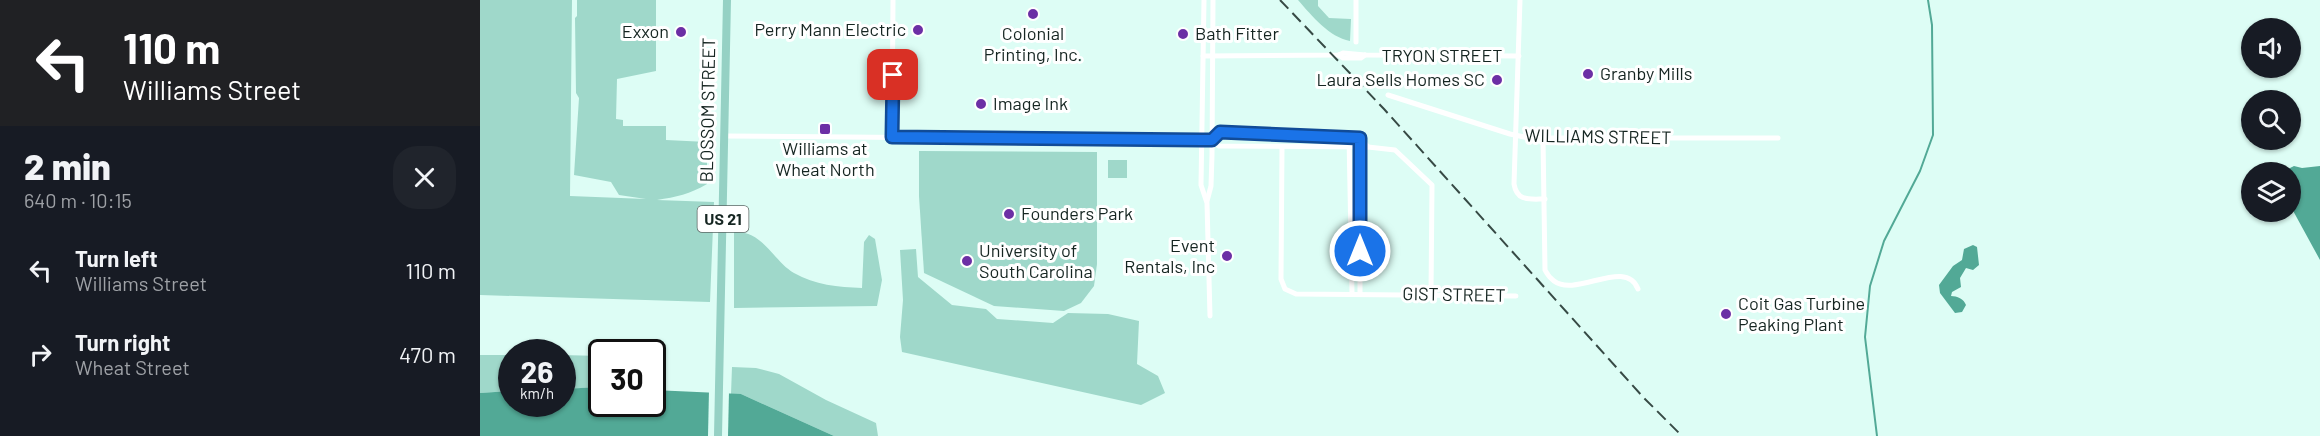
<!DOCTYPE html>
<html lang="en">
<head>
<meta charset="utf-8">
<style>
	:root { --surface:#171b24; --page:#20242c; --text:#f1f3f6; --muted:#9ea1a6 }
	body { margin:0; font-family:Barlow,sans-serif; background:var(--page); color:var(--text); height:100vh; display:flex; flex-direction:column; font-size:22px; white-space:nowrap }
	* { box-sizing:border-box; margin:0 }
	p { font-size:20px; color:var(--muted) }
	.icon { flex:none; width:33px; height:33px; fill:none; stroke:currentColor; stroke-width:2; stroke-linecap:round; stroke-linejoin:round }
	.map { position:relative; flex:1; overflow:hidden }
	.sheet { display:flex; flex-direction:column; background:var(--surface); width:480px }
	.sheet>* { flex:none }
	.hud { background:#202124; color:#fff; overflow:hidden }
	.fabs { position:absolute; left:1761px; top:18px; display:grid; gap:12px }
	.fabs a { display:grid; place-items:center; width:60px; height:60px; border-radius:50%; background:var(--surface); box-shadow:0 2px 4px #0004; font-size:30px }
	.speed { position:absolute; left:18px; top:339px; display:flex; gap:12px; font-size:30px; font-weight:700; text-align:center }
	.speed>* { display:grid; place-content:center; width:78px; height:78px; border-radius:50%; background:var(--surface); box-shadow:0 2px 4px #0004; line-height:1 }
	.speed small { font-size:15px; font-weight:400 }
	.speed .limit { border:3px solid #111; border-radius:9px; background:#fff; color:#111 }
	.pin { position:absolute; display:grid; place-items:center; width:51px; height:51px; color:#fff; margin:-26px; border-radius:12px; box-shadow:0 3px 9px #0006 }
	.me { position:absolute; width:66px; margin:-33px; rotate:0deg; stroke-linejoin:round; filter:drop-shadow(0 0 4px #0008) }
	.turn { display:flex; align-items:center; gap:21px; height:126px; padding:0 24px; font-size:27px }
	.turn .icon { width:78px; height:78px; stroke-width:2.5 }
	.turn b { display:block; font-size:42px; line-height:51px }
	.round { display:grid; place-items:center; flex:none; width:63px; height:63px; border-radius:24px; background:var(--page) }
	.headline { display:flex; align-items:center; justify-content:space-between; height:102px; padding:0 24px }
	h1 { font-size:36px; font-weight:800; line-height:45px }
	ul { padding:0; list-style:none }
	li { display:flex; align-items:center; gap:18px; height:84px; padding:0 24px }
	li div { flex:1 }
	li b { display:block; font-size:22px }
	li em { font-style:normal }
	main { display:flex; flex:1; min-height:0 }
	.map>svg:first-child { display:block }
</style>
</head>
<body>
<main>
<section class="sheet">
<div class="hud">
<div class="turn"><svg class="icon" aria-label="left" viewBox="0 0 24 24"><path d="M17 20v-9H6M10 6l-5 5 5 5"/></svg><div><b>110 m</b>Williams Street</div></div>
</div>
<div class="headline"><div><h1>2 min</h1><p>640 m · 10:15</p></div><a class="round"><svg class="icon" aria-label="close" viewBox="0 0 24 24"><path d="M6 6l12 12M18 6L6 18"/></svg></a></div>
<ul>
<li><svg class="icon" aria-label="left" viewBox="0 0 24 24"><path d="M17 20v-9H6M10 6l-5 5 5 5"/></svg><div><b>Turn left</b><p>Williams Street</p></div><em>110 m</em></li>
<li><svg class="icon" aria-label="right" viewBox="0 0 24 24"><path d="M7 20v-9h11M14 6l5 5-5 5"/></svg><div><b>Turn right</b><p>Wheat Street</p></div><em>470 m</em></li>
</ul>
</section>
<div class="map">
<svg width="1840" height="436" viewBox="0 0 1840 436">
	<rect width="100%" height="100%" fill="#ddfdf5"/>
	<g fill="#9fd8ca">
		<path d="M0,0H92L90,196L166,199L139,195L131,182L94,175L99,98L96,93L95,18L97,16V0H176V71L137,79L136,119L143,120V126H186V140L227,142V184C210,194 196,197 177,200L234,202L230,302L0,295Z"/>
		<path d="M818,0H838V6L849,18L871,19L870,41C849,37 832,16 818,0Z"/>
		<path d="M439,151L617,152V264L614,286L601,303L584,311L514,306L444,273L439,196Z"/>
		<rect x="628" y="160" width="19" height="18"/>
		<path d="M254,232C283,230 293,261 314,273C335,285 358,287 382,288L384,242L389,235L395,239L402,280L397,306L254,308Z"/>
		<path d="M436,249L438,277L472,305L506,309L517,319L573,323L588,313L628,314L659,321L657,364L678,376L685,393L661,405L422,352L420,337L423,300L420,250Z"/>
		<path d="M0,355H31V391L0,393Z"/>
		<path d="M82,355L121,356V387L83,389Z"/>
		<path d="M252,367L276,368L299,374L346,400L396,423L398,436H354L261,394H251Z"/>
	</g>
	<g fill="#52a996">
		<path d="M1814,166L1822,168L1840,166V260L1811,207L1810,172H1807L1808,169Z"/>
		<path d="M1493,245L1497,247L1499,265L1493,270L1486,268L1480,278L1481,287L1472,292L1471,296C1477,296 1484,299 1486,305L1482,312L1475,313L1460,293L1459,285L1473,266L1482,260L1484,249Z"/>
		<path d="M119,387H121L122,404H172L173,390L261,394L354,436H0V393L31,391L32,404H82L83,389Z"/>
	</g>
	<path fill="#ddfdf5" d="M229,390L249,391L248,436H228Z"/>
	<g fill="none" stroke-linecap="round" stroke-linejoin="round">
		<path stroke="#52a996" stroke-width="2" d="M1397,436L1385,337L1390,286L1404,241L1440,171L1453,135L1452,25L1448,0"/>
		<g stroke="#fff" stroke-width="5">
			<path d="M724,0L721,185L727,203L730,316"/>
			<path d="M876,0V42"/>
			<path d="M1040,0L1034,184C1037,202 1050,199 1065,199"/>
			<path d="M859,55L863,58H881L885,55"/>
			<path d="M723,56L859,55L863,53L885,55L1039,56"/>
			<path d="M908,95L1030,134L1049,138H1298"/>
			<path d="M244,136L722,140H732L740,132L803,136H869L880,138L888,147"/>
			<path d="M869,136L872,293"/>
			<path d="M412,137L413,0"/>
			<path d="M1063,138L1065,270C1067,274 1070,278 1074,281C1096,298 1146,257 1158,289"/>
			<path d="M732,140L739,146L888,147L915,150L952,185L951,294"/>
			<path d="M880,145V293"/>
			<path d="M802,147L801,279L805,289L816,294L1036,296"/>
			<path d="M727,201L731,186L732,155L733,0"/>
		</g>
		<path stroke="#95d1c4" stroke-width="8" d="M238,436L247,0"/>
		<path stroke="#374a45" stroke-width="2" stroke-dasharray="12 6" stroke-linecap="butt" d="M800,0L904,109L1163,397L1202,436"/>
	</g>
	<g fill="none" stroke-linecap="round" stroke-linejoin="round">
		<g stroke="#114b97" stroke-width="15">
			<path id="route" d="M413,75L412,137L722,140H732L740,132L880,138V251"/>
		</g>
		<use href="#route" stroke="#1a73e8" stroke-width="10"/>
	</g>
	<g fill="#6c2fa5" stroke="#fff" stroke-width="2">
		<circle cx="553" cy="14" r="6"/>
		<circle cx="438" cy="30" r="6"/>
		<circle cx="201" cy="32" r="6"/>
		<circle cx="703" cy="34" r="6"/>
		<circle cx="1108" cy="74" r="6"/>
		<circle cx="1017" cy="80" r="6"/>
		<circle cx="501" cy="104" r="6"/>
		<rect x="339" y="123" width="12" height="12" rx="3"/>
		<circle cx="529" cy="214" r="6"/>
		<circle cx="747" cy="256" r="6"/>
		<circle cx="487" cy="261" r="6"/>
		<circle cx="1246" cy="314" r="6"/>
	</g>
	<g text-anchor="middle" stroke-width="6" stroke-linejoin="round" paint-order="stroke">
		<rect fill="#fff" stroke="#5b6664" stroke-width="1.5" x="217.5" y="206" width="51" height="26" rx="4.5"/>
		<g font-size="16" font-weight="bold" fill="#152521">
			<text x="243" y="225">US 21</text>
		</g>
		<g font-size="18" fill="#152521" stroke="#fff" text-anchor="start">
			<text x="426" y="36" text-anchor="end">Perry Mann Electric</text>
			<text x="189" y="38" text-anchor="end">Exxon</text>
			<text x="553" y="40" text-anchor="middle">Colonial<tspan x="553" dy="21">Printing, Inc.</tspan></text>
			<text x="715" y="40">Bath Fitter</text>
			<text x="1120" y="80">Granby Mills</text>
			<text x="1005" y="86" text-anchor="end">Laura Sells Homes SC</text>
			<text x="513" y="110">Image Ink</text>
			<text x="345" y="155" text-anchor="middle">Williams at<tspan x="345" dy="21">Wheat North</tspan></text>
			<text x="541" y="220">Founders Park</text>
			<text x="735" y="252" text-anchor="end">Event<tspan x="735" dy="21">Rentals, Inc</tspan></text>
			<text x="499" y="257">University of<tspan x="499" dy="21">South Carolina</tspan></text>
			<text x="1258" y="310">Coit Gas Turbine<tspan x="1258" dy="21">Peaking Plant</tspan></text>
		</g>
		<g font-size="18" fill="#152521" stroke="#fff">
			<text x="962" y="62">TRYON STREET</text>
			<text transform="translate(228 110) rotate(-89)" y="6">BLOSSOM STREET</text>
			<text transform="translate(1118 137) rotate(1)" y="6">WILLIAMS STREET</text>
			<text transform="translate(974 295) rotate(1)" y="6">GIST STREET</text>
		</g>
	</g>
</svg>
<div class="fabs">
<a><svg class="icon" aria-label="sound" viewBox="0 0 24 24"><path d="M4 9h4l5-4v14l-5-4H4zM17 9q2 3 0 6"/></svg></a>
<a><svg class="icon" aria-label="search" viewBox="0 0 24 24"><circle cx="10" cy="10" r="6"/><path d="M15 15l6 6"/></svg></a>
<a><svg class="icon" aria-label="layers" viewBox="0 0 24 24"><path d="M12 4l9 5-9 5-9-5zM3 14l9 5 9-5"/></svg></a>
</div>
<div class="speed"><div>26<small>km/h</small></div><div class="limit">30</div></div>
<div class="pin" style="left:413px;top:75px;background:#d93025"><svg class="icon" aria-label="arrive" viewBox="0 0 24 24"><path d="M6 21V4h12l-3 4 3 4H6"/></svg></div>
<svg class="me" style="left:880px;top:251px" viewBox="-20 -20 40 40"><circle r="17" fill="#1a73e8" stroke="#fff" stroke-width="3"/><path d="M0-11L8 9 0 5-8 9z" fill="#fff"/></svg>
</div>
</main>
</body>
</html>
